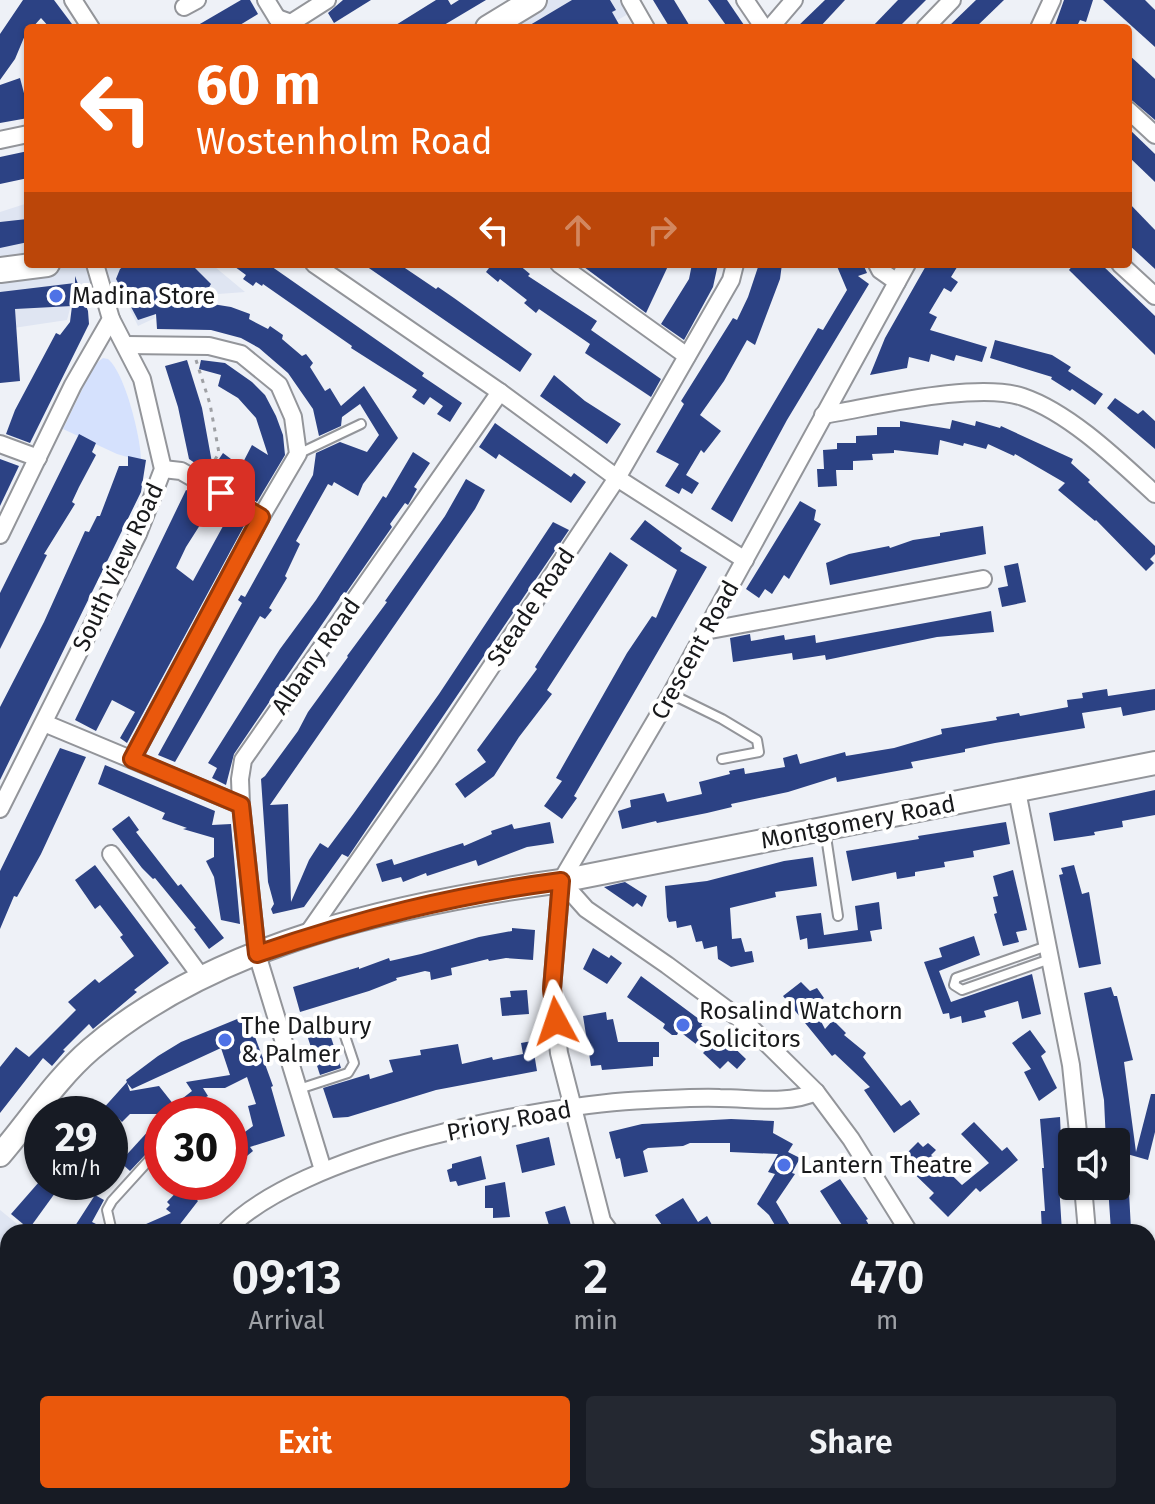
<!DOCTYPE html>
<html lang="en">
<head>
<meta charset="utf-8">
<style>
	:root { --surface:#171b24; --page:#242831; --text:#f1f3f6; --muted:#9ea1a6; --accent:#ea580c }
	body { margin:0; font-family:"Fira Sans",sans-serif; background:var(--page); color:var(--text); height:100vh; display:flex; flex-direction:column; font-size:30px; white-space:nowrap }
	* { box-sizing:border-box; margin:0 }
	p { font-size:26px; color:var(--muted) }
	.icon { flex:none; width:44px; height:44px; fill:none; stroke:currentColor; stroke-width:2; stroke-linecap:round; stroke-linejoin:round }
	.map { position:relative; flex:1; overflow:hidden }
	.details { position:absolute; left:0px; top:1224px; width:1156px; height:280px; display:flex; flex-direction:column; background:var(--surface); border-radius:24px 24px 0 0; box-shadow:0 2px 6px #0004 }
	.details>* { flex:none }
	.banner { position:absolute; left:24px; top:24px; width:1108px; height:244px; border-radius:8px; box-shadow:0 2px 6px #0004; background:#ea580c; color:#fff; overflow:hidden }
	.tools { position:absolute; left:1058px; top:1128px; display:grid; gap:16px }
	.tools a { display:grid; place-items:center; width:72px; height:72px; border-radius:8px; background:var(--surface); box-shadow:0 2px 6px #0004; font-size:40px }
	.speed { position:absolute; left:24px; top:1096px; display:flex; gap:16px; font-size:40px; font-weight:700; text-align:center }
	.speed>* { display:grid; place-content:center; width:104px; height:104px; border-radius:50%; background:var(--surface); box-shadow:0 2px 6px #0004; line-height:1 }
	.speed small { font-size:20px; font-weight:400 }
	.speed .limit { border:12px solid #d22; background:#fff; color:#111 }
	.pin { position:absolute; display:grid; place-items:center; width:68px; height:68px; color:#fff; margin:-34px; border-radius:16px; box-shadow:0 4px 12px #0006 }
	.me { position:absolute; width:88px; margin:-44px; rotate:355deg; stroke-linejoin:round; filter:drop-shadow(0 0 6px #0008) }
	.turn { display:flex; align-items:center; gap:28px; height:168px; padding:0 40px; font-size:36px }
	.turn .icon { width:104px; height:104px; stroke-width:2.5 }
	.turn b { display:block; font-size:56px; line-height:68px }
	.lanes { display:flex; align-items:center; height:76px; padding:0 40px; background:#0003; justify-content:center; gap:40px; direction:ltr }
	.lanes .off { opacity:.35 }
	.eta { display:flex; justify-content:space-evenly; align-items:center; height:136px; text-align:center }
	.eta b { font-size:48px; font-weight:600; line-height:56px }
	.cta { display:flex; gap:16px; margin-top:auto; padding:16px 40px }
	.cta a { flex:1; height:92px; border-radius:8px; background:var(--accent); color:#fff; font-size:32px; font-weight:600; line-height:92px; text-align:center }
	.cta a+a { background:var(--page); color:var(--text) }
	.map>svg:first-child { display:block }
</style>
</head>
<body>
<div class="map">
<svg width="1155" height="1504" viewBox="0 0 1155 1504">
	<rect width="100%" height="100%" fill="#eef1f7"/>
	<g fill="#dfe5f2">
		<path d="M534,0H640L633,5L635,10L604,28H488Z"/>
		<path d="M28,203V264H217L215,267L245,292L151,299L155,318L138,326L121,291L71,305L67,320L0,330V212Z"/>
		<path d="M0,1210L27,1232H8V1348L0,1344Z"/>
	</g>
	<path fill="#d5e1fd" d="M103,358L108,359C125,373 141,438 141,461L117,454L63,429L94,365Z"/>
	<g fill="#2c4284" fill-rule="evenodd">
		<path d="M23,0H54L75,28H50L41,18L32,28H28L15,59L0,80V34Z"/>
		<path d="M241,0H250L258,14L235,28H193Z"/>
		<path d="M343,0H371L334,23L328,13Z"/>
		<path d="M448,0L451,5L459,0H486L439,28H391L436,0Z"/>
		<path d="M572,0H610L616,10L612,12L621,28H525Z"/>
		<path d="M653,0H674L691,28H670Z"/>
		<path d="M708,0H727L746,28H728Z"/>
		<path d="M825,0H845L819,28H796Z"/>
		<path d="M898,0H926L898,28H871Z"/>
		<path d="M976,0H1004L975,28H947Z"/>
		<path d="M1064,0H1093L1086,22L1080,20L1076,28H1054Z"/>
		<path d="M1103,0H1145L1155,10V47Z"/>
		<path d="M1128,54L1155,79V120L1128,97Z"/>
		<path d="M20,78L25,97L28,96V118L0,123V85Z"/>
		<path d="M1128,128L1155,154V182L1128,156Z"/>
		<path d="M28,151V178L0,184V157Z"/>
		<path d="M1128,202L1155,230V269L1128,244Z"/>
		<path d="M27,219L28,242L0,248V222Z"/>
		<path d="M127,264H191L211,284L200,302L231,307L250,314L249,319L268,329L270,326L283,335L282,339L302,356L306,354L313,363L310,367L325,391L330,388L341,406L364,386L398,438L363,484L358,496L334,482L332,486L328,484L296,541L300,544L285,576L287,578L269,608L272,610L265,619L260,616L175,762L158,755L242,603L238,600L241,595L245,597L313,475L316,453L340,442L367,452L379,435L360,404L342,417L341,426L319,436L313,409L288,373L259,348L241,338L211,330L157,329L156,314L138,320L116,279L120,269Z"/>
		<path d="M231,264H268L424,373L422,376L462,403L450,422L437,414L443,406L430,397L424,405L412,397L417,390L351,348L352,346L263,284L262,286L256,282L253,286L243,279L246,275Z"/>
		<path d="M363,264H399L436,289L438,287L454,298L532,354L520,372Z"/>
		<path d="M492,264H518L530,274L528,276L597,321L591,330L661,379L651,397L585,353L590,344L539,309L536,313L524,303L527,300L500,279L498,282L486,272Z"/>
		<path d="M580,264H669L646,313Z"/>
		<path d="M692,264H718L713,287L684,340L661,324L689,279Z"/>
		<path d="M759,264H782L780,279L755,345L747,340L724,381L700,415L721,431L704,453L701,450L686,475L699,483L692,494L682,488L679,494L665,486L679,464L656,452L684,404L681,401L733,318L737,320L748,297Z"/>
		<path d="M836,264H863L867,273L858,276L869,284L787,420L732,522L711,509L818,328L823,330L847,290Z"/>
		<path d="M927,264H959L951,277L958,282L951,292L944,288L929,313L937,317L930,330L987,347L982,362L956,355L954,361L931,354L929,362L909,357L907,368L870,375L885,338Z"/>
		<path d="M1074,264H1101L1155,316V355L1069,270Z"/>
		<path d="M75,276L88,311L89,324L30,443L6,434L15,410L56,333L60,335L70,322L72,306L15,309L20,381L0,383V292L75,283Z"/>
		<path d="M995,340L1052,355L1071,367L1068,371L1103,394L1095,405L1072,389L1070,391L1051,379L1052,377L990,358Z"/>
		<path d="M187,360L202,408L213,468L223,453L239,465L227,485L189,459L178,407L165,366Z"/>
		<path d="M201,360L225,363L252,382L265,395L276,416L283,435L285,455L257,502L241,493L248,480L237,474L252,445L268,455L256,418L238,398L218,386L221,375L199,369Z"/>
		<path d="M554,375L585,401L621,424L607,444L540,396Z"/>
		<path d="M1115,398L1138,414L1143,410L1155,421V449L1107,408Z"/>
		<path d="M952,420L975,426L976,421L1000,428L1001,426L1073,459L1071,463L1090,480L1088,482L1155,546V554L1150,559L1154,563L1146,571L1096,520L1095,521L1058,490L1065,483L1015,454L1014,456L988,444L986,449L964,443L963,446L940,440L938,455L894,450V453L872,454L873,460L853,461V470H836L837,486L818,487L817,469H824L823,450L837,449V443H856V436L877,435V427H900V421L950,429Z"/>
		<path d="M495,423L571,477L574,473L586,482L571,503L499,454L496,459L479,447Z"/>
		<path d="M79,434L96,443L92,452L96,455L79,487L72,502L75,504L44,554L47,555L0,649V593Z"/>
		<path d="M413,452L430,463L414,487L417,489L408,505L405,503L390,524L392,527L346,593L344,592L234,754L226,785L212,778L217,768L208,763L280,649L316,600L383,496L386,498Z"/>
		<path d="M128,456L146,460L141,492L0,780V707L44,622L85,531L89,532L97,516H100L119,466H128Z"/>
		<path d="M0,459L19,466L0,506Z"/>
		<path d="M466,479L485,490L475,509L270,805L288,804L291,902L309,860L320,843L328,848L354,813L439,694L553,522L569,530L348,857L342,854L304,907L273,914L271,909L274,904L268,882L261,779L265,776L298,731L308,712L348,657L347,656L387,602L385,601L445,516Z"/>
		<path d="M186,490L208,499L202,510L207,514L186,547L176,568L193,581L228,517L245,524L127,743L120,738L135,712L112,700L96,731L75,720Z"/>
		<path d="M800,501L816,510L814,520L821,524L789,579L784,575L772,594L765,589L759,598L746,589Z"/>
		<path d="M645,520L682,548L680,551L707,567L574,796L577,798L562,819L544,806L562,781L556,778L627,653L652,616L656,618L677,570L630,539Z"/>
		<path d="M983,526L986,554L830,585L826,563L849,554L889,546L890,548L913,540L940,536V533Z"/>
		<path d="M610,552L628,565L547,690L552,694L519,737L494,776L465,798L455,784L486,762L477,750L537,669L535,667L544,653Z"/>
		<path d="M1018,563L1026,602L1002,607L998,588L1008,586L1004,566Z"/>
		<path d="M991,611L994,632L937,637L826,660L825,655L793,660L792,653L733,662L730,638L750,634L751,641L784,635L785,640L815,635L816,643Z"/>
		<path d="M1107,689L1108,696L1155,689V710L1123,716L1121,707L1082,713L1085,728L995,743L965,749V752L911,762L913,768L837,782L836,777L788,792L731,804L732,807L707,813L657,823L656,821L622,829L618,811L631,807L630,800L664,793L667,802L702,794L699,782L730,774L729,771L744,768L745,774L785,767L783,758L797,754L800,764L845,752L846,756L894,748L942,734L941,729L997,720L996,717L1019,713L1020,716L1068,707L1067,700L1083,698L1082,693Z"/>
		<path d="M60,748L86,757L41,854L17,897L14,896L0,929V871Z"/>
		<path d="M105,765L215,811L212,825L231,824L240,924L221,920L214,877L206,861L214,857V838L183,829L187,828L162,819L165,813L98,784Z"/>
		<path d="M1155,790V815L1122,821L1123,827L1094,832L1095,835L1054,841L1049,813Z"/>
		<path d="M129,816L139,830L136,832L178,886L181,884L224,938L209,949L194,929L196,928L155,878L153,879L142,868L112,829Z"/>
		<path d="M550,822L554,843L527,847L478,866L476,860L427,876L426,873L403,882L401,877L382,882L376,864L392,859L394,865L463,843L464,846L492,834L491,831L512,824L514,829Z"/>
		<path d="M1006,822L1010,844L973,851L974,857L944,862L945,867L915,872V876L897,879L896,872L852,881L846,851L919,839L918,836Z"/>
		<path d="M813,857L817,886L775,892L776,897L730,908L732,939L741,938L745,952L752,951L754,962L731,967L718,959L717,946L704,949L702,941L696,942L691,925L677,928L676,921L669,922L667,917L665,886L707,881L784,861Z"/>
		<path d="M95,865L169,963L134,990L137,992L93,1029L89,1024L63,1050L65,1051L52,1066L43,1058L0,1113V1067L16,1047L29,1057L76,1010L68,1002L95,979L99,983L134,956L120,937L123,935L100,905L95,909L75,880Z"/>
		<path d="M1074,865L1082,894L1089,892L1101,964L1079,968L1059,875L1063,874L1061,868Z"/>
		<path d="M1013,870L1027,930L1016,932L1019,942L1003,946L994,914L997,913L993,897L998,896L993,876Z"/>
		<path d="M625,882L647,896L642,907L637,903L633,907L604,887Z"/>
		<path d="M879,902L882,929L870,931L872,941L808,949L807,938L800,940L796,916L821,913L824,935L858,930L855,906Z"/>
		<path d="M512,928L535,930L533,960L506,958L489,961L488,959L451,968L452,975L431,980L430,972L425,971L396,978L397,980L369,991L300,1012L293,987L359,967V969L389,958L390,961L421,954L479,937L512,931Z"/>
		<path d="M974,936L980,955L939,971L951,1002L1032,974L1041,1014L1022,1019L1018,1001L984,1011L986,1017L962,1023L961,1016L950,1019L949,1013L943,1014L924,962L942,957L939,948Z"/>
		<path d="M593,948L609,958L611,955L622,963L607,984L583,969Z"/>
		<path d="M641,976L703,1022L701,1025L717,1039L721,1035L746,1059L737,1069L728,1061L720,1069L703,1053L705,1051L679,1031L677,1035H672L663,1028L665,1024L627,997Z"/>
		<path d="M801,982L810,991L817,988L824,998L813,1006L825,1029L833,1020L846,1033L844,1035L866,1053L863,1057L901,1106L910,1100L920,1114L894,1133L864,1090L870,1087L835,1054L832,1056L783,996Z"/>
		<path d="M1111,987L1114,996H1117L1133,1060L1124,1062L1136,1152L1151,1094H1155V1132L1148,1160L1127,1154L1131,1230L1111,1231L1108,1186H1116V1142H1106L1104,1100L1084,993Z"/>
		<path d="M527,990L529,1014L502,1016L500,998L511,997L510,991Z"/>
		<path d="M606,1012L607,1020L613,1019L618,1042H659V1057H653V1066L602,1070L601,1065L591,1066L583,1016Z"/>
		<path d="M247,1015L273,1086L271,1087L285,1136L250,1147L253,1151L230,1170V1143L253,1126L248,1106L256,1104L247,1077L225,1088H203L208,1096L196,1102L185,1114H130L122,1122L114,1114L110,1118V1114L101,1111L127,1082L126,1080L158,1056L181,1042ZM221,1048L230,1075L186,1082L192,1091L174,1105L159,1086L130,1091L127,1083L132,1089Z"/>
		<path d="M328,1028L341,1068L320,1075L307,1035Z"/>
		<path d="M1030,1030L1046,1052L1041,1056L1057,1088L1039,1101L1024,1072L1031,1069L1012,1043Z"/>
		<path d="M532,1041L537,1071L436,1090L348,1117L333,1118L323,1088L369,1074L370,1079L393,1072L389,1060L421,1055L420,1050L458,1044L462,1064L492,1057L493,1060L523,1054L521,1043Z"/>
		<path d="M162,1116V1137L130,1171L120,1162Z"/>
		<path d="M1060,1117L1063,1183L1059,1184L1062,1232H1042L1041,1211H1045L1042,1168H1044L1040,1119Z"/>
		<path d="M731,1119L774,1121L773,1133L793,1144L788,1152L800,1158L792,1173L795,1174L776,1202L794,1232H779L769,1215L757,1204L775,1174L768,1172L778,1154L730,1152V1143H690L683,1146L648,1148L643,1151L648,1172L624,1177L620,1158L616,1159L609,1132L642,1124Z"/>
		<path d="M974,1122L1002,1151L1007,1147L1018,1160L980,1192L976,1188L948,1217L929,1198L934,1193L900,1160L918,1142L923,1147L928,1143L936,1150L931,1155L962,1185L989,1163L961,1134Z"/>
		<path d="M549,1137L555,1165L522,1173L516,1145Z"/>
		<path d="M481,1156L486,1179L458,1186L456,1181L450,1182L447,1170L452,1168V1164Z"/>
		<path d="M840,1179L868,1219L866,1220L873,1232H847L840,1222L820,1191Z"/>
		<path d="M39,1182H63L29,1229L11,1214Z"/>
		<path d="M186,1182H216L196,1199L198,1201L174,1232H128L171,1213L166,1209L170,1205L167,1202Z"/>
		<path d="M505,1182L510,1217L493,1218V1208H485V1186Z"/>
		<path d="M95,1195L104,1200L92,1222L104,1228L105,1232H87L75,1226Z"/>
		<path d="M683,1198L698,1222L707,1216L716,1232H680L678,1227L671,1232L668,1226L664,1228L655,1215Z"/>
		<path d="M565,1206L573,1232H551L545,1212Z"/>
	</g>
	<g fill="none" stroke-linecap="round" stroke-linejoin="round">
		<g stroke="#93959a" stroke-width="12">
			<g id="lane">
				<path d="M298,454L361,424"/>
				<path d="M671,694L722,719L757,740L759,752L722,759"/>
				<path d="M825,830L838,916"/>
				<path d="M1047,946L956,978L954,985L962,990L1050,959"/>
				<path d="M299,1089L348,1073L354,1063L345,1036"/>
				<path d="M194,1114L202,1107"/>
				<path d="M112,1232L107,1210L112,1201L162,1146"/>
			</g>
		</g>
		<g stroke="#93959a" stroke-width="20">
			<g id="street">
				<path d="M73,0L91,28"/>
				<path d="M266,0L277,18"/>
				<path d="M630,0L646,28"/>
				<path d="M745,0L764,28"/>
				<path d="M184,7L197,0"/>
				<path d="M277,18L291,23L327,0"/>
				<path d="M770,28L794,0"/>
				<path d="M925,28L952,0"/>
				<path d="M1039,28L1052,0"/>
				<path d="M1128,110L1155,135"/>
				<path d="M0,140L28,134"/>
				<path d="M314,264L500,392L617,478L745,560"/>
				<path d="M559,264L687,356"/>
				<path d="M877,264L880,270L897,282"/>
				<path d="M1120,264L1155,296"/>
				<path d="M126,345L209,346L241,354L279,385L293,417L298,454L261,517L132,759"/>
				<path d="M823,415C873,407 977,381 1023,397C1070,413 1119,461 1155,494"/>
				<path d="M0,444L38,458"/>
				<path d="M163,469L181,471L261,517"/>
				<path d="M0,535L73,385L111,319L95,264"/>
				<path d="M705,631L983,579"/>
				<path d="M44,723L241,805"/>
				<path d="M1017,791L1071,1065L1079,1142"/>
				<path d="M0,809L138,534L163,469L142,379L111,319"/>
				<path d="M111,854L202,978"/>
				<path d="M561,881L586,909L667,965L748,1025L816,1092L851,1139L909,1232"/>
				<path d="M306,936L429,760L617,478L731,280L735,264"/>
				<path d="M323,1170L257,954L241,805L240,779L243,760L500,392"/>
				<path d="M1083,1186L1087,1232"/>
				<path d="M225,1232C297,1153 541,1104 647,1100C672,1099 696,1097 720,1098C752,1098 787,1105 816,1092"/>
				<path d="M610,1232L602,1221L559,1053L552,989L561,881L671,694L907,264"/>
				<path d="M0,1276L8,1265"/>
				<path d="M1148,1345L1155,1352"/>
				<path d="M0,1394L7,1354"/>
				<path d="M785,1496L786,1504"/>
				<path d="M844,1496L871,1501L906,1496"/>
				<path d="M1055,1496L1058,1504"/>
				<path d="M0,1499L37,1504"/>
				<path d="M124,1504V1496"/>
				<path d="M253,1504L255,1496"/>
				<path d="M370,1504L375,1496"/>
				<path d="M621,1504L623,1496"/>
			</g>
		</g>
		<g stroke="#93959a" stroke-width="26">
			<g id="secondary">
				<path d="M0,1155C30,1120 56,1079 91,1049C217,942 402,903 561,881L1155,763"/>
				<path d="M0,1351L8,1355"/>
				<path d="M305,1496L320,1504"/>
			</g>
		</g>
		<g stroke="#93959a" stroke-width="28">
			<g id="primary">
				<path d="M488,28L534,0"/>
				<path d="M0,270L47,264"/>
			</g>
		</g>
		<path stroke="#9ea0a4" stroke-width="3" stroke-dasharray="4 6" stroke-linecap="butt" d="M196,360L210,404L219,453L208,471"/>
		<use href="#lane" stroke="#fff" stroke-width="8"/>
		<use href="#street" stroke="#fff" stroke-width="16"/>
		<use href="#secondary" stroke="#fff" stroke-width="22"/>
		<use href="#primary" stroke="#fff" stroke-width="24"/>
	</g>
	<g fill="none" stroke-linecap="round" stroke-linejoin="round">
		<g stroke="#983908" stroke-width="20">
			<path id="route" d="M221,493L261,517L132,759L241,805L257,954C359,919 454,895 561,881L552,989L556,1021"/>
		</g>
		<use href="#route" stroke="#ea580c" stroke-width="14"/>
	</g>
	<g fill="#4e72e6" stroke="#fff" stroke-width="3">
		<circle cx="56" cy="296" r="8"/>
		<circle cx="683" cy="1025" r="8"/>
		<circle cx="225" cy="1040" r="8"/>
		<circle cx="784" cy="1165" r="8"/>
	</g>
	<g text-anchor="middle" stroke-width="8" stroke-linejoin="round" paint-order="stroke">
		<g font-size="24" fill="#18191b" stroke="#fff" text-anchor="start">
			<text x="72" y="304">Madina Store</text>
			<text x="699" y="1019">Rosalind Watchorn<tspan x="699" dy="28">Solicitors</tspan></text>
			<text x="241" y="1034">The Dalbury<tspan x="241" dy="28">&amp; Palmer</tspan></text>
			<text x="800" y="1173">Lantern Theatre</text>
		</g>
		<g font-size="24" fill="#18191b" stroke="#fff">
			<text transform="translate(118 567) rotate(-65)" y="8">South View Road</text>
			<text transform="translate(531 607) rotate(-56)" y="8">Steade Road</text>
			<text transform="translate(695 650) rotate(-61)" y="8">Crescent Road</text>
			<text transform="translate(316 656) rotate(-55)" y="8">Albany Road</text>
			<text transform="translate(858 822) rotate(-11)" y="8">Montgomery Road</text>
			<text transform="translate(509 1121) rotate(-11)" y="8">Priory Road</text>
		</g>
	</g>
</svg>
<div class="tools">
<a><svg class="icon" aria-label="sound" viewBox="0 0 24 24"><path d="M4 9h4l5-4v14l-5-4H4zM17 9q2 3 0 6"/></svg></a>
</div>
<div class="speed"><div>29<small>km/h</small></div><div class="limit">30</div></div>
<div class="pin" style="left:221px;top:493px;background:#d93025"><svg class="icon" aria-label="arrive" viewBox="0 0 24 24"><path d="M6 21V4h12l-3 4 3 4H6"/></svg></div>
<svg class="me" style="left:556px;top:1021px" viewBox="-20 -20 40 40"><path d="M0-17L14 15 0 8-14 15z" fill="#ea580c" stroke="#fff" stroke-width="4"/></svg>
<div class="banner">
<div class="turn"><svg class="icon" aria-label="left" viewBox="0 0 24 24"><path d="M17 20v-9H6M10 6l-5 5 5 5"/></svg><div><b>60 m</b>Wostenholm Road</div></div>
<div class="lanes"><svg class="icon" aria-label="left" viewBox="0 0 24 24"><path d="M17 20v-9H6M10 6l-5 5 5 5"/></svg><svg class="icon off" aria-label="ahead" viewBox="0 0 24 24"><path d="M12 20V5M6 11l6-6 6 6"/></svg><svg class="icon off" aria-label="right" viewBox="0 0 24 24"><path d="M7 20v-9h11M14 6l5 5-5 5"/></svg></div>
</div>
<section class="details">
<div class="eta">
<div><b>09:13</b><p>Arrival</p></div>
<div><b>2</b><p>min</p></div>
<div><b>470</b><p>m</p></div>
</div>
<div class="cta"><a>Exit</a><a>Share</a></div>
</section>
</div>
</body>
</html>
